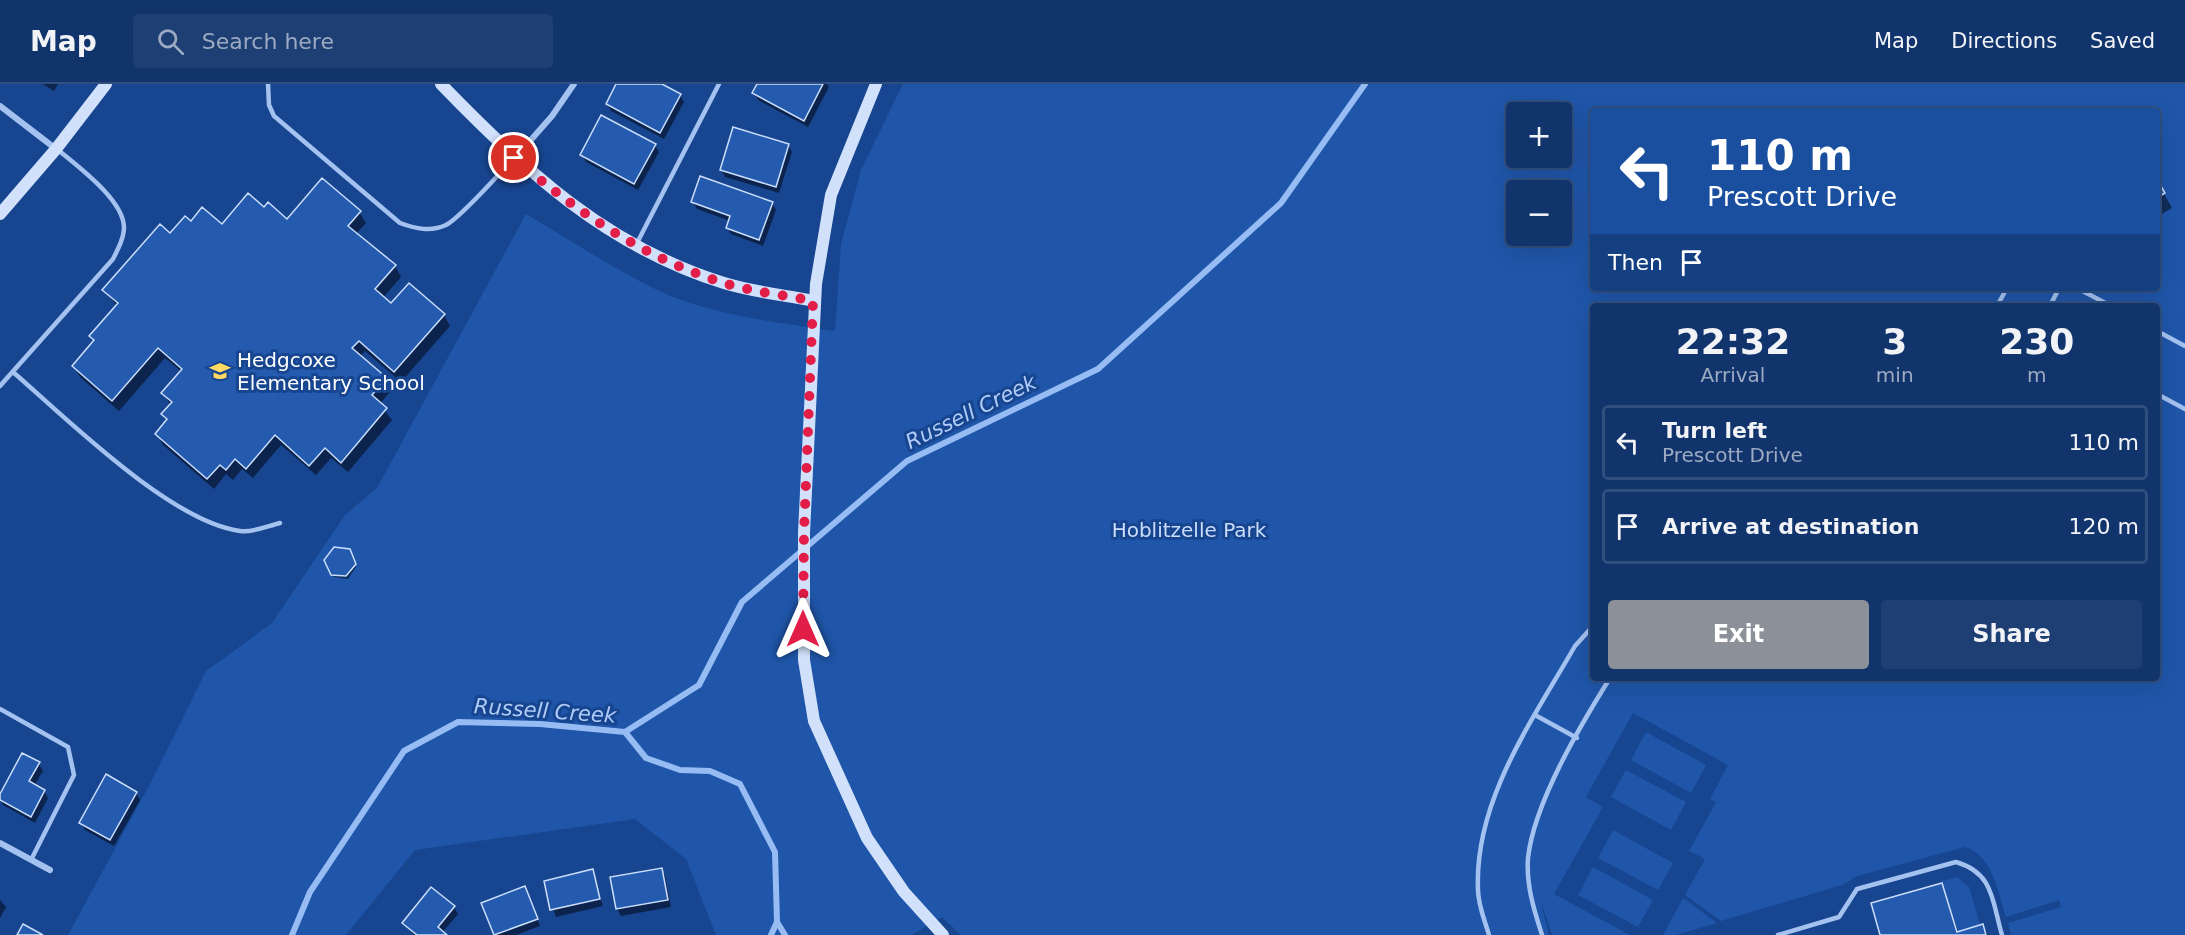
<!DOCTYPE html>
<html lang="en">
<head>
<meta charset="utf-8">
<style>
	:root { --surface:#11346c; --page:#1e3f74; --text:#f1f3f6; --muted:#9caac2; --line:#304f7f; --accent:#8c9099 }
	body { margin:0; font-family:"DejaVu Sans",sans-serif; background:var(--page); color:var(--text); height:100vh; display:flex; flex-direction:column; font-size:22px; white-space:nowrap }
	* { box-sizing:border-box; margin:0 }
	p { font-size:20px; color:var(--muted) }
	.icon { flex:none; width:33px; height:33px; fill:none; stroke:currentColor; stroke-width:2; stroke-linecap:round; stroke-linejoin:round }
	.map { position:relative; flex:1; overflow:hidden }
	.panel { position:absolute; left:1590px; top:219px; width:570px; height:378px; display:flex; flex-direction:column; background:var(--surface); border-radius:6px; box-shadow:0 6px 24px #0002,0 0 0 2px var(--line) }
	.panel>* { flex:none }
	.banner { position:absolute; left:1590px; top:24px; width:570px; height:183px; border-radius:6px; box-shadow:0 6px 24px #0002,0 0 0 2px var(--line); background:#1a4fa0; color:#fff; overflow:hidden }
	.tools { position:absolute; left:1506px; top:18px; display:grid; gap:12px }
	.tools a { display:grid; place-items:center; width:66px; height:66px; border-radius:6px; background:var(--surface); box-shadow:0 6px 24px #0002,0 0 0 2px var(--line); font-size:30px }
	.pin { position:absolute; display:grid; place-items:center; width:51px; height:51px; color:#fff; margin:-26px; border:3px solid #fff; border-radius:50%; box-shadow:0 2px 6px #0007 }
	.me { position:absolute; width:66px; margin:-33px; rotate:0deg; stroke-linejoin:round; filter:drop-shadow(0 0 4px #0008) }
	.turn { display:flex; align-items:center; gap:21px; height:126px; padding:0 18px; font-size:27px }
	.turn .icon { width:78px; height:78px; stroke-width:2.5 }
	.turn b { display:block; font-size:42px; line-height:51px }
	.then { display:flex; align-items:center; height:57px; padding:0 18px; background:#0003; gap:12px; font-size:22px }
	.eta { display:flex; justify-content:space-evenly; align-items:center; height:102px; text-align:center }
	.eta b { font-size:36px; font-weight:600; line-height:42px }
	.primary-button { display:flex; gap:12px; margin-top:auto; padding:12px 18px }
	.primary-button a { flex:1; height:69px; border-radius:6px; background:var(--accent); color:#fff; font-size:24px; font-weight:600; line-height:69px; text-align:center }
	.primary-button a+a { background:var(--page); color:var(--text) }
	ul { padding:0; list-style:none }
	li { display:flex; align-items:center; gap:18px; height:75px; margin:0 12px 9px; padding:0 6px; border:3px solid var(--line); border-radius:6px }
	li div { flex:1 }
	li b { display:block; font-size:22px }
	li em { font-style:normal }
	header { display:flex; align-items:center; gap:36px; box-sizing:border-box; height:84px; padding:0 30px; background:var(--surface); border-bottom:2px solid var(--line) }
	header strong { font-size:28px }
	nav { display:flex; gap:33px; margin-inline-start:auto; font-size:21px }
	.search { width:420px; height:54px; background:var(--page); display:flex; align-items:center; gap:15px; box-sizing:border-box; padding:0 21px; border-radius:6px; color:var(--muted); font-size:22px }
	.map>svg:first-child { display:block }
</style>
</head>
<body>
<header>
<strong>Map</strong>
<div class="search"><svg class="icon" aria-label="search" viewBox="0 0 24 24"><circle cx="10" cy="10" r="6"/><path d="M15 15l6 6"/></svg>Search here</div>
<nav><a>Map</a><a>Directions</a><a>Saved</a></nav>
</header>
<div class="map">
<svg width="2185" height="851" viewBox="0 0 2185 851">
	<rect width="100%" height="100%" fill="#174590"/>
	<g fill="#1f56a9" fill-rule="evenodd">
		<path d="M903,0H2185V851H2011L2008,839L2061,823L2059,816L2006,833C1998,808 1993,772 1965,763L1857,792L1842,801L1721,837L1685,811L1705,775L1689,767L1716,718L1710,715L1728,681L1633,629L1586,713L1603,723L1554,810L1630,851H1552L1540,816L1549,851H961L942,833L912,851H716L686,775L635,735L415,766L346,851H68L151,698L206,587L272,539L345,431L377,404L526,130C567,154 609,182 653,204C709,231 774,238 835,247L841,160L861,86ZM1593,27H2157V204H1593ZM1516,28H1562V74H1516ZM1516,106H1562V152H1516ZM1593,222H2157V594H1593Z"/>
		<path d="M1646,648L1706,681L1691,709L1631,676Z"/>
		<path d="M1626,686L1686,718L1671,746L1611,713Z"/>
		<path d="M1613,746L1673,779L1658,806L1598,774Z"/>
		<path d="M1593,783L1653,816L1638,843L1578,811Z"/>
		<path d="M1957,793L1969,803L1980,840L1957,848L1941,797Z"/>
		<path d="M1683,814L1717,839L1676,851H1663Z"/>
	</g>
	<g fill="#0007">
		<path d="M43,0H58L54,7Z"/>
		<path d="M618,0H658L680,11L684,18L664,55L611,27L607,20Z"/>
		<path d="M759,0H827L829,3L808,43L758,16L754,9Z"/>
		<path d="M655,61L659,68L638,106L586,78L582,71Z"/>
		<path d="M788,61L792,68L779,109L725,93L721,86Z"/>
		<path d="M2158,99L2172,124L2157,133V100Z"/>
		<path d="M693,118L772,119L776,126L763,162L731,150L727,143L730,137L697,125Z"/>
		<path d="M264,125L287,137L359,128L366,139L356,150L395,182L401,193L383,214L391,221L444,231L450,242L401,298L365,267L360,273L386,295L392,305L380,320L392,336L348,388L331,374L316,391L281,361L253,394L242,385L233,396L226,390L214,405L163,361L157,350L167,338L163,331L171,322L163,309L182,288L165,274L119,327L80,293L74,282L95,258L91,252L117,222L104,206L170,151L191,139L222,142Z"/>
		<path d="M351,470L356,483L348,495L334,493L332,490Z"/>
		<path d="M39,680L43,687L34,702L44,707L48,714L35,739L3,721L0,713Z"/>
		<path d="M136,709L140,716L114,762L85,746L81,739Z"/>
		<path d="M662,786L665,792L671,823L621,832L617,825L612,794Z"/>
		<path d="M592,787L603,822L556,833L545,798Z"/>
		<path d="M1941,800L1959,849L1982,841L1988,851H1882Z"/>
		<path d="M525,804L540,842L516,851H495L483,819Z"/>
		<path d="M0,816L6,823L0,834Z"/>
		<path d="M454,823L458,830L442,849L445,851H414L404,839Z"/>
	</g>
	<g fill="none" stroke-linecap="round" stroke-linejoin="round">
		<g stroke="#96bcf3" stroke-width="6">
			<path d="M625,648L646,674L680,686L710,687L740,700L775,768L777,838L771,851"/>
			<path d="M777,838L785,851"/>
			<path d="M292,851L310,808L404,667L458,638L540,640L625,648L699,601L742,518L907,377L1098,285L1281,119L1365,0"/>
		</g>
	</g>
	<g fill="#255baf" stroke="#cadefb" stroke-width="1.5">
		<path d="M616,0H662L681,10L660,49L606,20Z"/>
		<path d="M757,0H823L804,37L752,9Z"/>
		<path d="M601,31L656,60L634,100L580,71Z"/>
		<path d="M733,43L789,60L776,103L720,86Z"/>
		<path d="M700,92L773,118L759,156L726,144L730,132L691,118Z"/>
		<path d="M322,94L361,127L348,142L396,181L375,205L391,219L409,199L445,230L394,288L359,257L352,264L387,294L372,311L387,324L341,379L325,364L309,382L275,351L246,385L235,375L226,386L220,381L207,395L155,350L167,335L161,330L172,318L161,309L182,285L158,264L112,317L72,282L94,256L89,252L118,219L102,206L160,140L170,149L185,132L191,137L202,123L222,140L248,109L264,123L268,118L287,135Z"/>
		<path d="M2158,97L2165,109L2157,114V98Z"/>
		<path d="M334,463L350,465L356,480L346,492L331,491L324,476Z"/>
		<path d="M22,669L40,678L29,697L45,706L31,733L0,716V710Z"/>
		<path d="M106,690L137,708L110,756L79,739Z"/>
		<path d="M662,784L668,816L616,825L610,793Z"/>
		<path d="M593,785L600,815L550,826L544,797Z"/>
		<path d="M1942,799L1957,848L1983,840L1986,851H1880L1871,819Z"/>
		<path d="M525,802L538,835L494,851L481,819Z"/>
		<path d="M431,803L455,822L438,843L447,851H417L402,839Z"/>
		<path d="M23,840L43,851H17Z"/>
	</g>
	<g fill="none" stroke-linecap="round" stroke-linejoin="round">
		<g stroke="#a4c2f0" stroke-width="4.5">
			<path d="M268,0L269,21L274,32L400,139C416,145 431,148 446,141C460,134 501,88 514,74"/>
			<path d="M637,159L719,0"/>
			<path d="M2077,204L2111,222"/>
			<path d="M1997,222L2007,204"/>
			<path d="M2050,222L2059,204"/>
			<path d="M2157,247L2185,262"/>
			<path d="M13,288C66,334 171,438 240,447C252,449 268,442 280,439"/>
			<path d="M0,302L113,175C118,165 124,154 124,143C123,115 77,82 57,65"/>
			<path d="M2157,310L2185,325"/>
			<path d="M0,625L68,663L74,691L31,776"/>
			<path d="M1535,631L1577,654"/>
			<path d="M1489,851C1485,837 1478,821 1478,806C1474,717 1532,637 1575,562L1593,542"/>
			<path d="M1542,851C1534,826 1526,801 1528,774C1534,719 1580,642 1610,594"/>
			<path d="M1778,851L1839,833L1857,805L1956,778C1994,789 1992,817 2002,851"/>
		</g>
		<g stroke="#a4c2f0" stroke-width="6">
			<path d="M0,22L56,65"/>
			<path d="M515,74L552,32L574,0"/>
			<path d="M0,759L50,786"/>
		</g>
		<g stroke="#d1e1fb" stroke-width="12">
			<path d="M441,0C524,86 607,163 724,199C753,208 784,211 814,217"/>
			<path d="M876,0L831,111L816,200L804,449V576L814,637L867,754L904,808L943,851"/>
			<path d="M0,130L56,65L106,0"/>
		</g>
	</g>
	<g fill="none" stroke-linecap="round" stroke-linejoin="round">
		<path stroke="#e11d48" stroke-width="10" stroke-dasharray="0 18" d="M514,74C577,128 644,174 724,199C752,208 784,211 813,217L804,449L803,545"/>
	</g>
	<defs>
		<g id="school-bare" transform="scale(1.62)"><path d="M0-5L7-2L0 1L-7-2ZM-4 1L0 2.5L4 1V4Q0 6-4 4Z" fill="#ffda62" stroke="#174590" stroke-width="2.5" paint-order="stroke"/></g>
	</defs>
	<g fill-rule="evenodd">
		<use href="#school-bare" x="220" y="287"/>
	</g>
	<g text-anchor="middle" stroke-width="6" stroke-linejoin="round" paint-order="stroke">
		<g font-size="20" fill="#fff" stroke="#174590" text-anchor="start">
			<text x="237" y="283">Hedgcoxe<tspan x="237" dy="23">Elementary School</tspan></text>
		</g>
		<g font-size="20" fill="#cadefb" stroke="#174590">
			<text x="1189" y="453">Hoblitzelle Park</text>
		</g>
		<g font-size="21" font-style="italic" fill="#b0ccf7" stroke="#174590">
			<text transform="translate(971 328) rotate(-26)" y="7">Russell Creek</text>
			<text transform="translate(545 627) rotate(4)" y="7">Russell Creek</text>
		</g>
	</g>
</svg>
<div class="tools">
<a>+</a>
<a>−</a>
</div>
<div class="pin" style="left:514px;top:74px;background:#d93025"><svg class="icon" aria-label="arrive" viewBox="0 0 24 24"><path d="M6 21V4h12l-3 4 3 4H6"/></svg></div>
<svg class="me" style="left:803px;top:545px" viewBox="-20 -20 40 40"><path d="M0-17L14 15 0 8-14 15z" fill="#e11d48" stroke="#fff" stroke-width="4"/></svg>
<div class="banner">
<div class="turn"><svg class="icon" aria-label="left" viewBox="0 0 24 24"><path d="M17 20v-9H6M10 6l-5 5 5 5"/></svg><div><b>110 m</b>Prescott Drive</div></div>
<div class="then">Then<svg class="icon" aria-label="arrive" viewBox="0 0 24 24"><path d="M6 21V4h12l-3 4 3 4H6"/></svg></div>
</div>
<section class="panel">
<div class="eta">
<div><b>22:32</b><p>Arrival</p></div>
<div><b>3</b><p>min</p></div>
<div><b>230</b><p>m</p></div>
</div>
<ul>
<li><svg class="icon" aria-label="left" viewBox="0 0 24 24"><path d="M17 20v-9H6M10 6l-5 5 5 5"/></svg><div><b>Turn left</b><p>Prescott Drive</p></div><em>110 m</em></li>
<li><svg class="icon" aria-label="arrive" viewBox="0 0 24 24"><path d="M6 21V4h12l-3 4 3 4H6"/></svg><div><b>Arrive at destination</b></div><em>120 m</em></li>
</ul>
<div class="primary-button"><a>Exit</a><a>Share</a></div>
</section>
</div>
</body>
</html>
